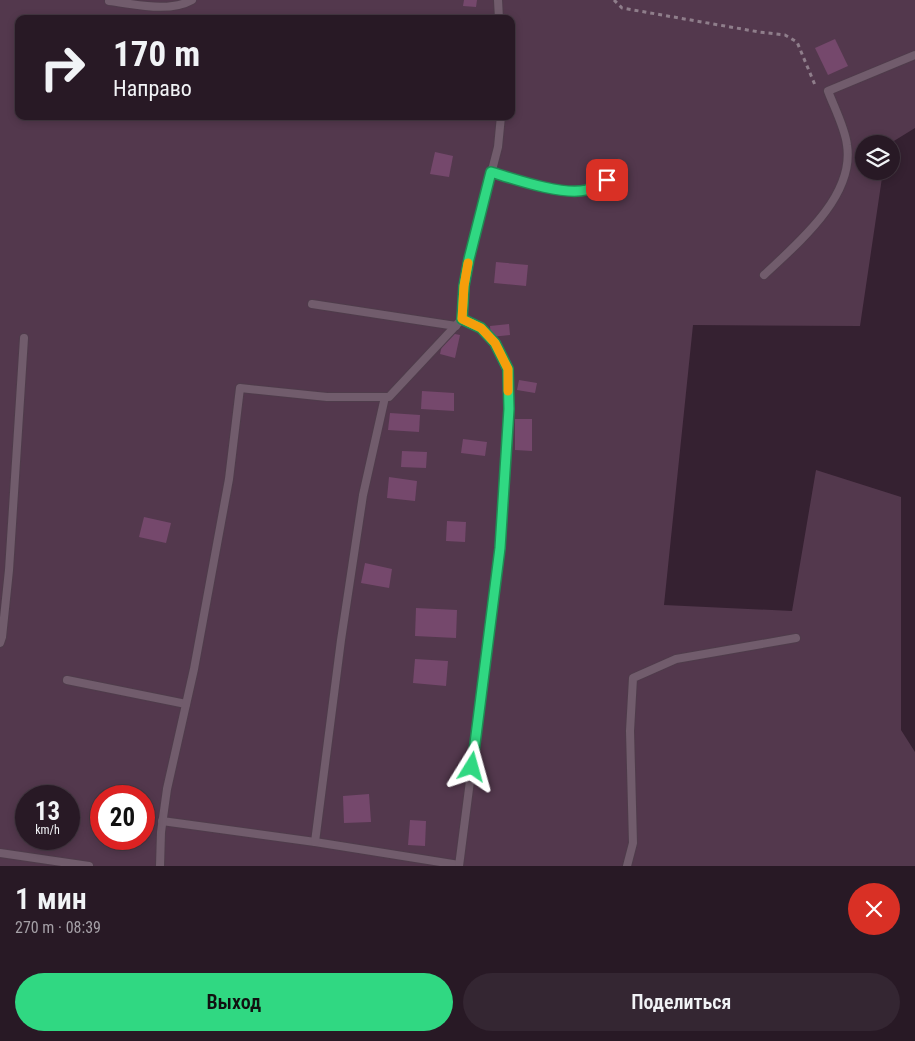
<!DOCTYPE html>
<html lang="ru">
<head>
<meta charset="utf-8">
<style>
	:root { --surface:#281925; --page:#342632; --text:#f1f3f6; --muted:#a5a0a7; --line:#443842; --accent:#30d882 }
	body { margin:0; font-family:"Roboto Condensed",sans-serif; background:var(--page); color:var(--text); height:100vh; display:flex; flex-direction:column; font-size:19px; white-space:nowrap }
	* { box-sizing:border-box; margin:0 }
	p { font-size:16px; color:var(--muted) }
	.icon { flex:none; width:28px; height:28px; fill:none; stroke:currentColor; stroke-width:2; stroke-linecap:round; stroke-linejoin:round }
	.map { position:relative; height:866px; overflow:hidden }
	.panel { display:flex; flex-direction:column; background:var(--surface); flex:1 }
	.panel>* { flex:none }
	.guide { position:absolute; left:15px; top:15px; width:500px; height:105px; border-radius:10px; box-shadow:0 2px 8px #0003,0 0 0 1px var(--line); background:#281925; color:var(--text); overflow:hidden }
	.buttons { position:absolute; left:855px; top:135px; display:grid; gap:10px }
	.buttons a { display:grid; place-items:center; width:45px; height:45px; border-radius:50%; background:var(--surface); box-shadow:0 2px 8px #0003,0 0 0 1px var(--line); font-size:25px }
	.speed { position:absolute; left:15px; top:785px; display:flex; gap:10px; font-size:25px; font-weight:700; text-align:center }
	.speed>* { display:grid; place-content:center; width:65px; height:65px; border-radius:50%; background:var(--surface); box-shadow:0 2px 8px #0003,0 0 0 1px var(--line); line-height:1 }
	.speed small { font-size:12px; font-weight:400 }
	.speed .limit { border:8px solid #d22; background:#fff; color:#111 }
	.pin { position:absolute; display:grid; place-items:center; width:42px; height:42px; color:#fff; margin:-21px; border-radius:10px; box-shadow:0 2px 8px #0006 }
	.me { position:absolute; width:55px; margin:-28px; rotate:8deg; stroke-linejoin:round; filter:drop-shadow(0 0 4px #0008) }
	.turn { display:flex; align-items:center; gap:18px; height:105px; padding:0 15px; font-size:22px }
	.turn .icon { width:65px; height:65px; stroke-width:2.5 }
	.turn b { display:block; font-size:35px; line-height:42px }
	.round { display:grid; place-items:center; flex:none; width:52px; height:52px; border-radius:26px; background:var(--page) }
	.summary { display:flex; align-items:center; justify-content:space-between; height:85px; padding:0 15px }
	h1 { font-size:30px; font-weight:600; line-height:38px }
	.button { display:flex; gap:10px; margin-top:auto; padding:10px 15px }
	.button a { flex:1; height:58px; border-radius:30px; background:var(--accent); color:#111; font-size:20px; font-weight:600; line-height:58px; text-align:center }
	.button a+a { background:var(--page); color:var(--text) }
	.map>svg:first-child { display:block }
</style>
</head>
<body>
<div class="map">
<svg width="915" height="866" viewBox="0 0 915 866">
	<rect width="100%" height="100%" fill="#352131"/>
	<path fill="#53384d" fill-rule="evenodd" d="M0,0H915V128L889,144H864V171H883L860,326L693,325L664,605L792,611L816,470L901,497V730L915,752V866H0ZM19,19H511V116H19ZM26,796H69V839H26ZM101,796H144V839H101Z"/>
	<g fill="#75486c">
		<path d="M464,0H477L476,7L463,6Z"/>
		<path d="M835,39L848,66L828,75L815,48Z"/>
		<path d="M435,152L453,156L449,177L430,174Z"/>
		<path d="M496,262L528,265L526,286L494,283Z"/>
		<path d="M509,324L510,335L491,337L490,326Z"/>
		<path d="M445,332L460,335L455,358L440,354Z"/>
		<path d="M519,380L537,383L535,393L517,390Z"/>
		<path d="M422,391L454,393V411L421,409Z"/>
		<path d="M390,413L420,415L419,432L388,430Z"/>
		<path d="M515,419H532V451L515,450Z"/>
		<path d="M463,439L487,442L485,456L461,453Z"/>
		<path d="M402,451L427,452L426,468L401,467Z"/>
		<path d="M389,477L417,481L415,501L387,498Z"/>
		<path d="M144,517L171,523L166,543L139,537Z"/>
		<path d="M447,521L466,522L465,542L446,541Z"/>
		<path d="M365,563L392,569L389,588L361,583Z"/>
		<path d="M416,608L457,610L456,638L415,636Z"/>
		<path d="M415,659L448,661L446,686L413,683Z"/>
		<path d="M369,794L371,822L344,823L343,796Z"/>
		<path d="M410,820L426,821L425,846L408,845Z"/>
	</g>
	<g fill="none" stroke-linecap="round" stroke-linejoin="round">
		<g stroke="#4f3c4b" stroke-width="10">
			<g id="service">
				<path d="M498,0L499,19"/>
				<path d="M109,1C135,4 169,13 192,0"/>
				<path d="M491,172C522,181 581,204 607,179C612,175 615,168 619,163"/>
				<path d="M764,275C798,243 855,196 847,145C845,128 834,107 828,91L915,55"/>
				<path d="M312,304L456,326"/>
				<path d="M0,643L2,637L9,570L24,338"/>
				<path d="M67,680L186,704"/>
				<path d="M162,821L315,842L459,865"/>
				<path d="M315,842L341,640L363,495L385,397"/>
				<path d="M0,853L89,866"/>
				<path d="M160,866L161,832L167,789L194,669L229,479L240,388L327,397H389L462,319"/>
				<path d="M459,866L500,549L509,409L508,369L495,343L481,328L462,319L464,286L469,259L498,147L501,116"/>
				<path d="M627,866L633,843L630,731L633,678L676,659L796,638"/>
			</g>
		</g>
		<path stroke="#8f7e8b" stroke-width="3" stroke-dasharray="4 4" stroke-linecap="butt" d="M614,0L622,8L759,32L785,35L797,42L815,85L817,86"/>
		<use href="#service" stroke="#715c6c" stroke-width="8"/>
	</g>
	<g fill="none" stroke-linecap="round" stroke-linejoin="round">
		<g stroke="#1f8c54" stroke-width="12">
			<path id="route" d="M472,767L500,548L509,409L508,369L495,343L481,328L462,319L464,286L469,259L491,172C514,179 563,196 586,190C593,188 600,183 607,180"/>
		</g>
		<use href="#route" stroke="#30d882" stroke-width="9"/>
		<path stroke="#f59e0b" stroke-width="9" d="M468,263L464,286L462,319L481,328L495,343L508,369V391"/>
	</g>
</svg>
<div class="buttons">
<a><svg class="icon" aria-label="layers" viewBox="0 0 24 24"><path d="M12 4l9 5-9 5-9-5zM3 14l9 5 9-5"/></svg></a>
</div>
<div class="speed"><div>13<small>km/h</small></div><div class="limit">20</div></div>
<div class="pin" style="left:607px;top:180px;background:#d93025"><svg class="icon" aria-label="arrive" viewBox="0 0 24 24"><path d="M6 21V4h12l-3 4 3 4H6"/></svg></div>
<svg class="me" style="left:472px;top:767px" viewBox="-20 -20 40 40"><path d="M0-17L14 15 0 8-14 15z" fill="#30d882" stroke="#fff" stroke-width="4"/></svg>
<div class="guide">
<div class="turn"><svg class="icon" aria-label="right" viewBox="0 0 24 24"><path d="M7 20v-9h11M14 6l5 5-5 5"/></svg><div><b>170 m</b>Направо</div></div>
</div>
</div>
<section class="panel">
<div class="summary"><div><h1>1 мин</h1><p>270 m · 08:39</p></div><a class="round" style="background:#d93025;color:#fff"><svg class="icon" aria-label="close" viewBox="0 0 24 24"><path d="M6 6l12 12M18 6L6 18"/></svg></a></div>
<div class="button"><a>Выход</a><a>Поделиться</a></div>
</section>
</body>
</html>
